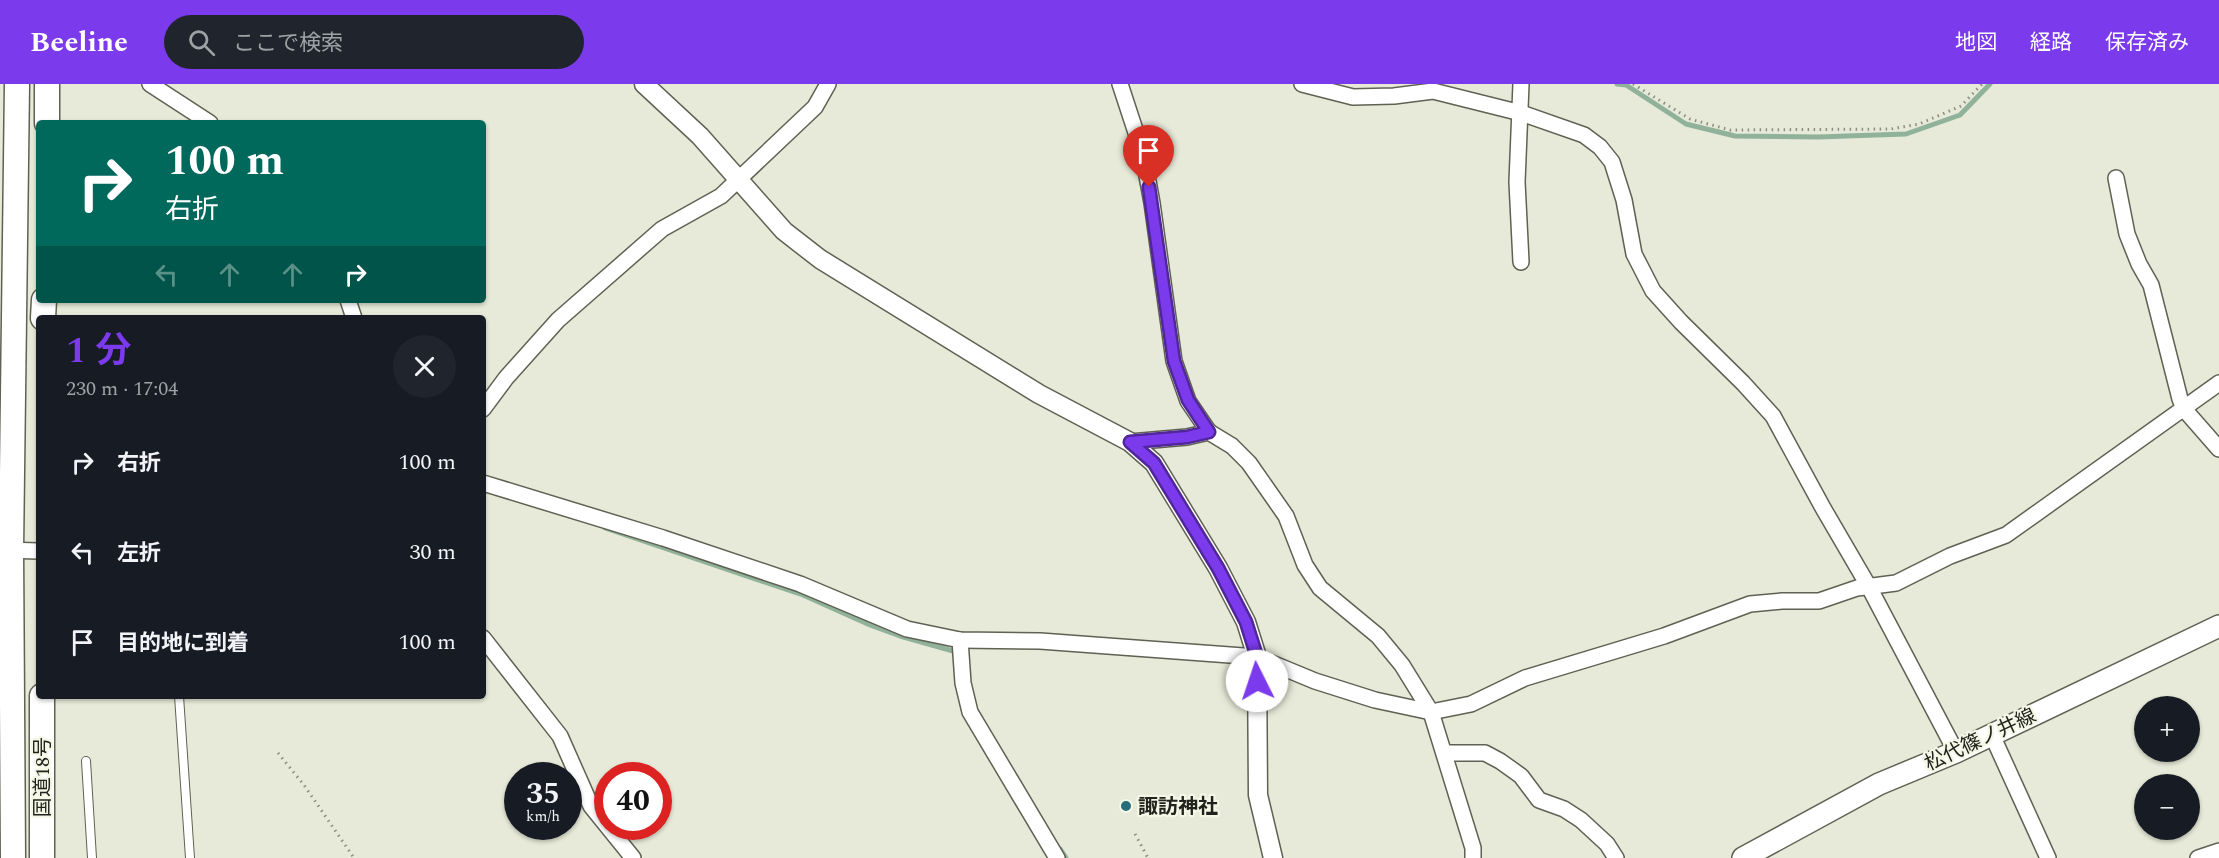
<!DOCTYPE html>
<html lang="ja">
<head>
<meta charset="utf-8">
<style>
	:root { --surface:#171b24; --page:#20242c; --text:#f1f3f6; --muted:#9ea1a6; --accent:#7c3aed }
	body { margin:0; font-family:Spectral,"Noto Sans JP",serif; background:var(--page); color:var(--text); height:100vh; display:flex; flex-direction:column; font-size:22px; white-space:nowrap }
	* { box-sizing:border-box; margin:0 }
	p { font-size:20px; color:var(--muted) }
	.icon { flex:none; width:33px; height:33px; fill:none; stroke:currentColor; stroke-width:2; stroke-linecap:round; stroke-linejoin:round }
	.map { position:relative; flex:1; overflow:hidden }
	.sheet { position:absolute; left:36px; top:231px; width:450px; height:384px; display:flex; flex-direction:column; background:var(--surface); border-radius:6px; box-shadow:0 2px 4px #0004 }
	.sheet>* { flex:none }
	.hud { position:absolute; left:36px; top:36px; width:450px; height:183px; border-radius:6px; box-shadow:0 2px 4px #0004; background:#00695c; color:#fff; overflow:hidden }
	.controls { position:absolute; left:2134px; top:612px; display:grid; gap:12px }
	.controls a { display:grid; place-items:center; width:66px; height:66px; border-radius:50%; background:var(--surface); box-shadow:0 2px 4px #0004; font-size:30px }
	.speed { position:absolute; left:504px; top:678px; display:flex; gap:12px; font-size:30px; font-weight:700; text-align:center }
	.speed>* { display:grid; place-content:center; width:78px; height:78px; border-radius:50%; background:var(--surface); box-shadow:0 2px 4px #0004; line-height:1 }
	.speed small { font-size:15px; font-weight:400 }
	.speed .limit { border:9px solid #d22; background:#fff; color:#111 }
	.pin { position:absolute; display:grid; place-items:center; width:51px; height:51px; color:#fff; margin:-62px -26px; border-radius:50% 50% 50% 0; rotate:-45deg; box-shadow:0 0 6px #0007 }
	.pin .icon { rotate:45deg }
	.me { position:absolute; width:66px; margin:-33px; rotate:356deg; stroke-linejoin:round; filter:drop-shadow(0 0 4px #0008) }
	.turn { display:flex; align-items:center; gap:21px; height:126px; padding:0 30px; font-size:27px }
	.turn .icon { width:78px; height:78px; stroke-width:2.5 }
	.turn b { display:block; font-size:42px; line-height:51px }
	.lanes { display:flex; align-items:center; height:57px; padding:0 30px; background:#0003; justify-content:center; gap:30px; direction:ltr }
	.lanes .off { opacity:.35 }
	.round { display:grid; place-items:center; flex:none; width:63px; height:63px; border-radius:32px; background:var(--page) }
	.summary { display:flex; align-items:center; justify-content:space-between; height:102px; padding:0 30px }
	h1 { font-size:36px; font-weight:700; line-height:45px; color:var(--accent) }
	ul { padding:0; list-style:none }
	li { display:flex; align-items:center; gap:18px; height:90px; padding:0 30px }
	li div { flex:1 }
	li b { display:block; font-size:22px }
	li em { font-style:normal }
	header { display:flex; align-items:center; gap:36px; box-sizing:border-box; height:84px; padding:0 30px; background:var(--accent); color:#fff }
	header strong { font-size:28px }
	nav { display:flex; gap:33px; margin-inline-start:auto; font-size:21px }
	.search { width:420px; height:54px; background:var(--page); display:flex; align-items:center; gap:15px; box-sizing:border-box; padding:0 21px; border-radius:33px; color:var(--muted); font-size:22px }
	.map>svg:first-child { display:block }
</style>
</head>
<body>
<header>
<strong>Beeline</strong>
<div class="search"><svg class="icon" aria-label="search" viewBox="0 0 24 24"><circle cx="10" cy="10" r="6"/><path d="M15 15l6 6"/></svg>ここで検索</div>
<nav><a>地図</a><a>経路</a><a>保存済み</a></nav>
</header>
<div class="map">
<svg width="2219" height="774" viewBox="0 0 2219 774">
	<rect width="100%" height="100%" fill="#e7ead8"/>
	<g fill="none" stroke-linecap="round" stroke-linejoin="round">
		<g stroke="#91b29a" stroke-width="5">
			<path d="M1617,0L1626,1L1686,40L1735,52L1818,53L1906,50L1960,31L1990,0"/>
			<path d="M605,444L803,511L870,541L900,552L953,567"/>
			<path d="M1060,765L1066,774"/>
		</g>
		<g stroke="#5f6152" stroke-width="10">
			<g id="service">
				<path d="M179,612L190,774"/>
				<path d="M86,677L92,774"/>
			</g>
		</g>
		<g stroke="#5f6152" stroke-width="18">
			<g id="minor">
				<path d="M150,0L210,39"/>
				<path d="M1120,0L1143,70L1152,119L1174,277L1188,317L1209,348"/>
				<path d="M1302,0L1353,13L1394,12L1433,7L1521,29L1584,51L1600,63L1612,78L1624,116L1634,170L1653,207L1681,238L1743,299L1773,332L1823,424L1869,503L1956,668"/>
				<path d="M1521,0L1517,98L1521,178"/>
				<path d="M2116,94L2127,150L2139,180L2151,201L2180,315L2184,325L2219,365"/>
				<path d="M348,216L354,234"/>
				<path d="M483,325L506,294L558,236L662,145L721,112L815,23L828,0"/>
				<path d="M1130,358L1187,353L1209,348L1232,362L1249,379L1286,432L1305,481L1320,504L1378,552L1402,581L1431,628L1473,764V774"/>
				<path d="M483,399L663,454L800,500L907,545L960,556L1040,557L1257,573L1315,597L1375,616L1431,628L1471,620L1525,594L1664,552L1750,520L1782,517H1819L1857,504L1896,499L1950,472L2006,451L2219,299"/>
				<path d="M3,466L39,467"/>
				<path d="M483,554L560,652L591,722L633,774"/>
				<path d="M960,556L963,599L970,628L1057,774"/>
				<path d="M1992,651L2048,774"/>
				<path d="M1444,669H1485L1500,677L1521,692L1539,716L1564,725L1581,736L1607,760L1616,774"/>
				<path d="M2198,774L2219,767"/>
			</g>
		</g>
		<g stroke="#5f6152" stroke-width="21">
			<path id="tertiary" d="M644,0L700,52L784,147L820,175L1039,310L1130,358L1154,379L1218,484L1246,538L1257,573L1258,711L1273,774"/>
		</g>
		<g stroke="#5f6152" stroke-width="24">
			<path id="secondary" d="M1743,774L1879,700L1956,668L2219,542"/>
		</g>
		<g stroke="#5f6152" stroke-width="27">
			<g id="trunk">
				<path d="M47,39V0"/>
				<path d="M43,234L44,216"/>
				<path d="M13,774L11,466L17,0"/>
				<path d="M42,774V612"/>
			</g>
		</g>
		<g stroke="#8c8e82" stroke-width="3" stroke-dasharray="1.5 4.5" stroke-linecap="butt">
			<path d="M1633,0L1690,35L1730,46L1891,45L1919,40L1961,22L1982,0"/>
			<path d="M278,669L304,701L354,774"/>
			<path d="M1135,750L1148,774"/>
		</g>
		<use href="#service" stroke="#fff" stroke-width="8"/>
		<use href="#minor" stroke="#fff" stroke-width="15"/>
		<use href="#tertiary" stroke="#fff" stroke-width="18"/>
		<use href="#secondary" stroke="#fff" stroke-width="21"/>
		<use href="#trunk" stroke="#fff" stroke-width="24"/>
	</g>
	<g fill="none" stroke-linecap="round" stroke-linejoin="round">
		<g stroke="#51269a" stroke-width="15">
			<path id="route" d="M1149,103L1174,277L1188,316L1209,348L1187,353L1130,358L1154,379L1218,484L1246,538L1257,573V597"/>
		</g>
		<use href="#route" stroke="#7c3aed" stroke-width="10"/>
	</g>
	<circle fill="#266c7a" stroke="#f5f7e6" stroke-width="2" cx="1126" cy="722" r="6"/>
	<g text-anchor="middle" stroke-width="4.5" stroke-linejoin="round" paint-order="stroke">
		<g font-size="20" fill="#22231d" stroke="#f5f7e6">
			<text transform="translate(1980 655) rotate(-25)" y="7">松代篠ノ井線</text>
			<text transform="translate(42 693) rotate(-90)" y="7">国道18号</text>
		</g>
		<g font-size="20" font-weight="bold" fill="#22231d" stroke="#f5f7e6" text-anchor="start">
			<text x="1138" y="729">諏訪神社</text>
		</g>
	</g>
</svg>
<div class="controls">
<a>+</a>
<a>−</a>
</div>
<div class="speed"><div>35<small>km/h</small></div><div class="limit">40</div></div>
<div class="pin" style="left:1149px;top:103px;background:#d93025"><svg class="icon" aria-label="arrive" viewBox="0 0 24 24"><path d="M6 21V4h12l-3 4 3 4H6"/></svg></div>
<svg class="me" style="left:1257px;top:597px" viewBox="-20 -20 40 40"><circle r="19" fill="#fff"/><path d="M0-13L10 11 0 6-10 11z" fill="#7c3aed"/></svg>
<div class="hud">
<div class="turn"><svg class="icon" aria-label="right" viewBox="0 0 24 24"><path d="M7 20v-9h11M14 6l5 5-5 5"/></svg><div><b>100 m</b>右折</div></div>
<div class="lanes"><svg class="icon off" aria-label="left" viewBox="0 0 24 24"><path d="M17 20v-9H6M10 6l-5 5 5 5"/></svg><svg class="icon off" aria-label="ahead" viewBox="0 0 24 24"><path d="M12 20V5M6 11l6-6 6 6"/></svg><svg class="icon off" aria-label="ahead" viewBox="0 0 24 24"><path d="M12 20V5M6 11l6-6 6 6"/></svg><svg class="icon" aria-label="right" viewBox="0 0 24 24"><path d="M7 20v-9h11M14 6l5 5-5 5"/></svg></div>
</div>
<section class="sheet">
<div class="summary"><div><h1>1 分</h1><p>230 m · 17:04</p></div><a class="round"><svg class="icon" aria-label="close" viewBox="0 0 24 24"><path d="M6 6l12 12M18 6L6 18"/></svg></a></div>
<ul>
<li><svg class="icon" aria-label="right" viewBox="0 0 24 24"><path d="M7 20v-9h11M14 6l5 5-5 5"/></svg><div><b>右折</b></div><em>100 m</em></li>
<li><svg class="icon" aria-label="left" viewBox="0 0 24 24"><path d="M17 20v-9H6M10 6l-5 5 5 5"/></svg><div><b>左折</b></div><em>30 m</em></li>
<li><svg class="icon" aria-label="arrive" viewBox="0 0 24 24"><path d="M6 21V4h12l-3 4 3 4H6"/></svg><div><b>目的地に到着</b></div><em>100 m</em></li>
</ul>
</section>
</div>
</body>
</html>
